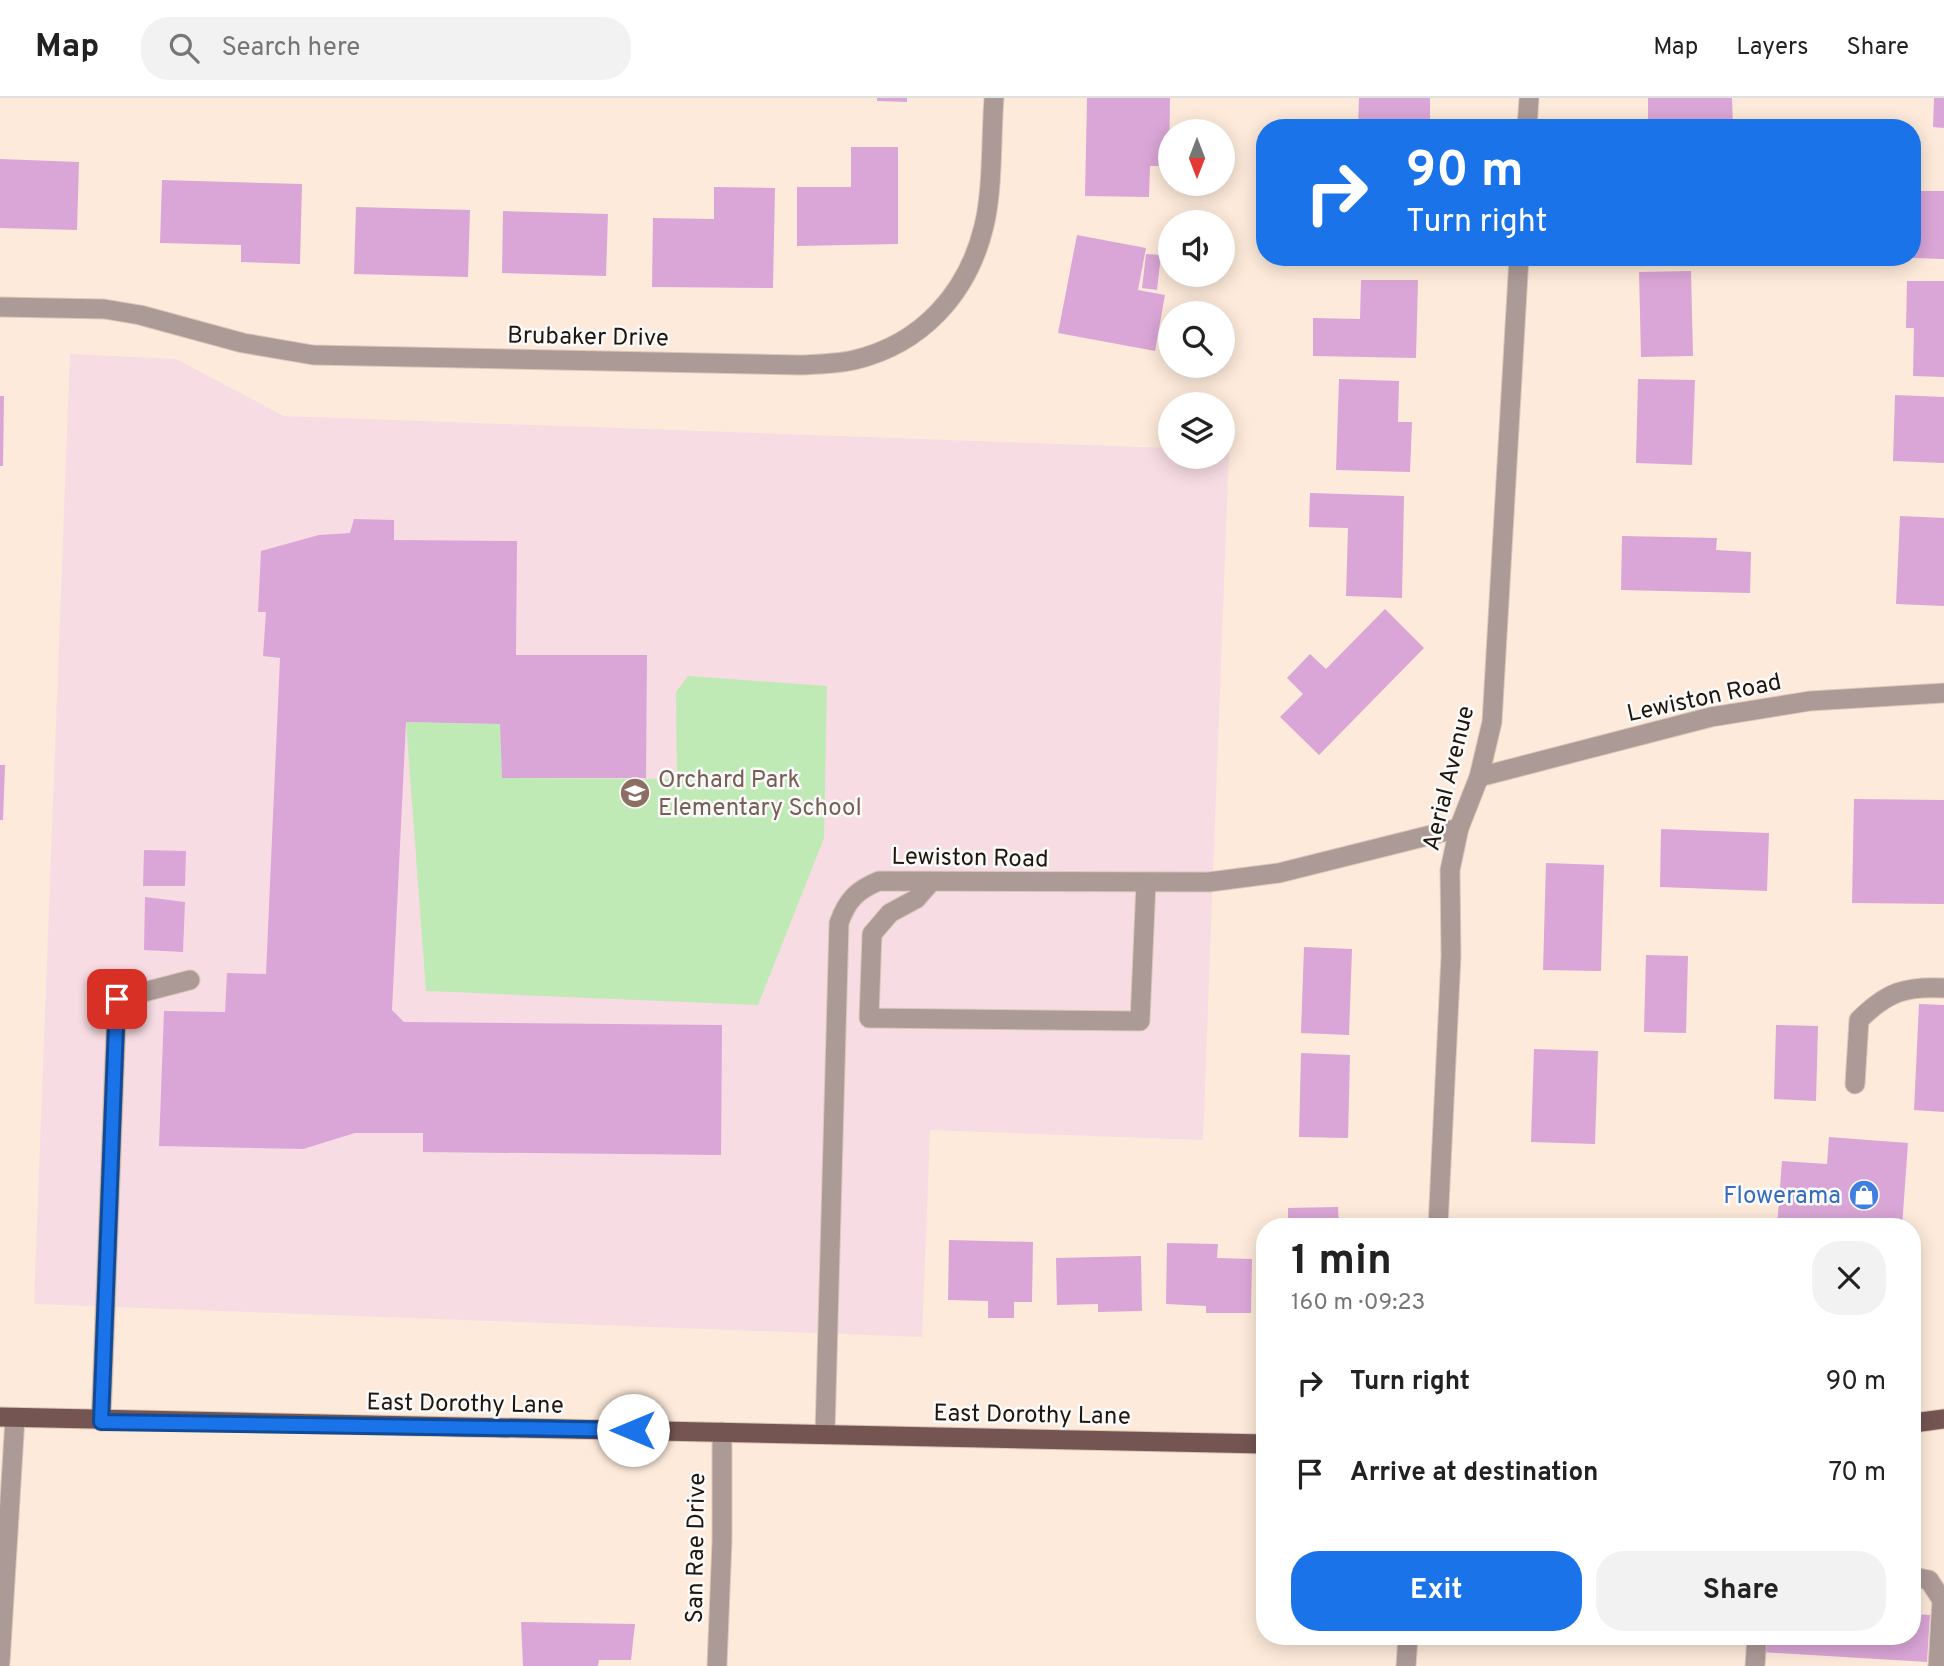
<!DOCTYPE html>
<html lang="en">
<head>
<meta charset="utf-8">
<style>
	:root { --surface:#fff; --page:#f2f2f2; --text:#222; --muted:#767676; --line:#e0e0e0; --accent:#1a73e8 }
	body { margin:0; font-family:Overpass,sans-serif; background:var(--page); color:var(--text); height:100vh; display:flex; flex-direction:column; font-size:26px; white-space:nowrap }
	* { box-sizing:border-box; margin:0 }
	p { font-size:23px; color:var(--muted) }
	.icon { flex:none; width:38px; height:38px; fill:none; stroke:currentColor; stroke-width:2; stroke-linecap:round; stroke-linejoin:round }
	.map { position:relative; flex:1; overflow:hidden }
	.drawer { position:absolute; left:1256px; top:1120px; width:665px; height:427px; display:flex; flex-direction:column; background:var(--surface); border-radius:28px; box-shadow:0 4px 18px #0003 }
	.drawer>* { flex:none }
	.guide { position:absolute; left:1256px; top:21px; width:665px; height:147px; border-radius:28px; box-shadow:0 4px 18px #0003; background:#1a73e8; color:#fff; overflow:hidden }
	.needle { width:46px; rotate:180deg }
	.tools { position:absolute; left:1158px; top:21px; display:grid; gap:14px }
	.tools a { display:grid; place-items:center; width:77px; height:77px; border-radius:50%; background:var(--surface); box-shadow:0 4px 18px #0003; font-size:35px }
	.pin { position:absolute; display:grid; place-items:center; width:60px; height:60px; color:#fff; margin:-30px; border-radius:14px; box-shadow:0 4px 10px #0006 }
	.me { position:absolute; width:77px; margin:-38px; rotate:270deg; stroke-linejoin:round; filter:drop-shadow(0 0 5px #0008) }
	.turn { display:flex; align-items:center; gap:24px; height:147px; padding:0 35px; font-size:32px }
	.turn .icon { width:91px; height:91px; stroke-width:2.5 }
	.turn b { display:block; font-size:49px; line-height:60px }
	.round { display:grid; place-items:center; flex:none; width:74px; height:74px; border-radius:28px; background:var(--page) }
	.summary { display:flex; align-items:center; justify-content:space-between; height:119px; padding:0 35px }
	h1 { font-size:42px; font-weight:700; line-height:52px }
	.action { display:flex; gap:14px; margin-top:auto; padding:14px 35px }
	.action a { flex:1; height:80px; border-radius:28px; background:var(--accent); color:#fff; font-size:28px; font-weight:700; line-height:80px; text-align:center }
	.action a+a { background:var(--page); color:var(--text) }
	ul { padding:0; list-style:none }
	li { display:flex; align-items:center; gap:21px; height:91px; padding:0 35px }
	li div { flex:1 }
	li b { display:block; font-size:26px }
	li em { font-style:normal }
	header { display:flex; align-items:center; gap:42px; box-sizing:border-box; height:98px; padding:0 35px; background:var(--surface); border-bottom:2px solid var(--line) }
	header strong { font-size:33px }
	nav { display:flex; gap:38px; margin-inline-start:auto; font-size:24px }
	.search { width:490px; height:63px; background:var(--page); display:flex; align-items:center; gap:18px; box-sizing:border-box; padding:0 24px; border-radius:28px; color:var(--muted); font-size:26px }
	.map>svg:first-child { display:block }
</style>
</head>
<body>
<header>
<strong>Map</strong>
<div class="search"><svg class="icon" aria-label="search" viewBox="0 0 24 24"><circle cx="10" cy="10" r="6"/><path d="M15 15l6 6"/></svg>Search here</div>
<nav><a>Map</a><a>Layers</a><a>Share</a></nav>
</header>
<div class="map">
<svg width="1944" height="1568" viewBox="0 0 1944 1568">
	<rect width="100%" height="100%" fill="#fdeada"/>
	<path fill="#f7dce3" d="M70,256L176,261L284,318L1171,350V359H1223V352H1229L1203,1042L930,1032L922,1239L34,1206Z"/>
	<path fill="#bfeab5" d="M688,578L827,588L824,740L758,907L426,893L406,624L500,626L502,680L677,681L676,594Z"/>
	<g fill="#daa6d7">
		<path d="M877,0H907V4L877,3Z"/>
		<path d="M1087,0H1170L1169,68H1150L1149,99L1085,98Z"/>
		<path d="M1359,0H1430V30H1358Z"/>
		<path d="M1648,0H1732L1733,29L1648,30Z"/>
		<path d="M1934,0H1944V30L1933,29Z"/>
		<path d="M851,49H898V146L797,148V89H851Z"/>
		<path d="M0,61L79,64L77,132L0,130Z"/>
		<path d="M162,82L302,86L300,166L241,164V147L160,145Z"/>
		<path d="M714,89L775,90L773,190L652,189L653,120L714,121Z"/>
		<path d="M1913,93H1944V161L1913,160Z"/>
		<path d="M356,109L470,112L468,179L354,176Z"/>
		<path d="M503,113L608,116L606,178L502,175Z"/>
		<path d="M1077,137L1146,150L1138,192L1165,197L1155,253L1058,235Z"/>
		<path d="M1146,156L1161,157L1157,192L1142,190Z"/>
		<path d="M1691,173L1693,258L1641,259L1639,174Z"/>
		<path d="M1361,182H1418L1416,260L1313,258V220L1360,221Z"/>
		<path d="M1907,183H1944V279L1913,278L1914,230H1906Z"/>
		<path d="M1339,281L1399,283L1398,324H1412L1410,374L1336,372Z"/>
		<path d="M1638,281L1695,282L1692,367L1636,365Z"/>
		<path d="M1895,297L1944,299V365L1893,363Z"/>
		<path d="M0,298H4L3,368H0Z"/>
		<path d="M1310,395L1404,398L1402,500L1346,498L1348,430L1309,429Z"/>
		<path d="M1900,418L1944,420V508L1896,506Z"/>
		<path d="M354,421L394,422V442L517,443L516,557H647L646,680H502L500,626L406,624L392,912L404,924L722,927L721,1057L423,1054V1035H355L303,1051L159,1048L164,913L225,914L227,875L266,876L280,560L263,558L266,514H258L261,453L319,437L350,435Z"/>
		<path d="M1622,438L1717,440L1716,452L1751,454L1750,495L1621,492Z"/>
		<path d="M1385,511L1424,550L1319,657L1280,619L1303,596L1287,580L1310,556L1326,571Z"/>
		<path d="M0,667H5L3,722H0Z"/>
		<path d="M1854,701L1944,702V806L1852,805Z"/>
		<path d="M1661,731L1769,735L1767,793L1660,789Z"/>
		<path d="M144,752L186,753L185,788H143Z"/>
		<path d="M1546,765L1604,767L1601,873L1543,872Z"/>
		<path d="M145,799L185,804L183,854L144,852Z"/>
		<path d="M1304,849L1352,851L1349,937L1301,935Z"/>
		<path d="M1646,857L1688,858L1686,935L1644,934Z"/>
		<path d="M1919,906L1944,907V1014L1914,1012Z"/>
		<path d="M1776,927L1818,928L1816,1003L1774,1001Z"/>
		<path d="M1534,951L1598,953L1595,1046L1531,1044Z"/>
		<path d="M1301,955L1350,957L1348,1040L1299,1039Z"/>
		<path d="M1829,1039L1908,1045L1902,1129H1777L1782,1063L1827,1066Z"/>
		<path d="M1338,1109L1339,1129H1288V1110Z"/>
		<path d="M949,1142L1033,1144L1032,1204H1014V1220H988V1203L948,1202Z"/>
		<path d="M1167,1145L1218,1146L1217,1160L1252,1161L1251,1215H1206V1208L1166,1206Z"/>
		<path d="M1141,1158L1142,1213L1098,1214V1206L1057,1207L1056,1160Z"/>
		<path d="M1913,1516L1930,1517L1927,1564L1761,1554L1762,1538H1913Z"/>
		<path d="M521,1524L635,1526L631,1562H599L598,1568H523Z"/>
	</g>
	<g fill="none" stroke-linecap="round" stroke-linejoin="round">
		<g stroke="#dac8b9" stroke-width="21">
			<g id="service">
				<path d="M931,784L916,801L890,815L872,836L869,920L1140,923L1146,785"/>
				<path d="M1855,986L1859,922C1887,894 1905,888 1944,890"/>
				<path d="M101,1323L117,901L190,882"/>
				<path d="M1913,1479L1929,1482L1942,1502L1938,1568"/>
				<path d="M1755,1568L1757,1538"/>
			</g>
		</g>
		<g stroke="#dac8b9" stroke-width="21">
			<g id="minor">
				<path d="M1527,30L1529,0"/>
				<path d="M0,209L104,211L140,217L243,245L313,257L800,267C818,266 837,266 854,262C922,246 968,195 984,128C993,92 991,38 994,0"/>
				<path d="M1479,679L1711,619L1810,603L1944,595"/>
				<path d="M1438,1129L1451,858L1450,772L1459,730L1479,679L1492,624L1519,159"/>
				<path d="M825,1335L839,825C847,802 857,792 879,783L1209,784L1279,775L1459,730"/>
				<path d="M0,1565L15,1320"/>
				<path d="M717,1568L722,1443V1334"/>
				<path d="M1406,1568L1408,1538"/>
			</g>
		</g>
		<g stroke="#dac8b9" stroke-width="21">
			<g id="primary">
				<path d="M0,1319L1265,1346"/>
				<path d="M1913,1325L1944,1321"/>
			</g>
		</g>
		<use href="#service" stroke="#ac9a97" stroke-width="19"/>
		<use href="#minor" stroke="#ac9a97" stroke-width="19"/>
		<use href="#primary" stroke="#745551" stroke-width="19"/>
	</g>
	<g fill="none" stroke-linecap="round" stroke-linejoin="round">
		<g stroke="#114b97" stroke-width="18">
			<path id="route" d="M117,901L101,1324L633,1332"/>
		</g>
		<use href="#route" stroke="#1a73e8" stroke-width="12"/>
	</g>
	<defs>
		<g id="school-disc" transform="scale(1.575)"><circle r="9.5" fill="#8d6e63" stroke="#fbfbfb"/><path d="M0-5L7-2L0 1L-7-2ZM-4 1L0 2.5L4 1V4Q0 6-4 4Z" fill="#fff"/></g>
		<g id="shop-disc" transform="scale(1.575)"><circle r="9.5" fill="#3f7fe0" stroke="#fbfbfb"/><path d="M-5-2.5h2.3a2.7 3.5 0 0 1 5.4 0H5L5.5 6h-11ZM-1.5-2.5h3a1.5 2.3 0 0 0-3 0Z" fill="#fff"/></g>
	</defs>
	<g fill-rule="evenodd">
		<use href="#school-disc" x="635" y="695"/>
		<use href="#shop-disc" x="1864" y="1097"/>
	</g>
	<g text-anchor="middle" stroke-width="5" stroke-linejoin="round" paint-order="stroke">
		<g font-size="24" fill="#21160d" stroke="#fbfbfb">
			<text transform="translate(588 238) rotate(1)" y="8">Brubaker Drive</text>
			<text transform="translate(1704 599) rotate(-12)" y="8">Lewiston Road</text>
			<text transform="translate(1448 680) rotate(-76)" y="8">Aerial Avenue</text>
			<text transform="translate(970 759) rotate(1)" y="8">Lewiston Road</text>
			<text transform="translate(465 1305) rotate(1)" y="8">East Dorothy Lane</text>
			<text transform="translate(1032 1316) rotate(1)" y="8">East Dorothy Lane</text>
			<text transform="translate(695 1450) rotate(-89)" y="8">San Rae Drive</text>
		</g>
		<g font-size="24" fill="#785e54" stroke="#fbfbfb" text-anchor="start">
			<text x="658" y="689">Orchard Park<tspan x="658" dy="28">Elementary School</tspan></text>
		</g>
		<g font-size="24" fill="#366cbe" stroke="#fbfbfb" text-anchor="end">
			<text x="1841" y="1105">Flowerama</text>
		</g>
	</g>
</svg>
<div class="tools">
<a><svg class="needle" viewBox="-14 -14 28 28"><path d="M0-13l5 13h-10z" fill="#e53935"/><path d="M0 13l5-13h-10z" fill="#767676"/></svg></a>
<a><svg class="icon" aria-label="sound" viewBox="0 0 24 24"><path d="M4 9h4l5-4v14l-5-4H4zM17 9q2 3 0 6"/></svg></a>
<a><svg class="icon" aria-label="search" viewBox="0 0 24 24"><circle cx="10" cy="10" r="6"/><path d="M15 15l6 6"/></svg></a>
<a><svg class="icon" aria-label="layers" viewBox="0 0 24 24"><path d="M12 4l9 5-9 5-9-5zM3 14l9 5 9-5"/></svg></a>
</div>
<div class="pin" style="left:117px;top:901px;background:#d93025"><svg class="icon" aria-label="arrive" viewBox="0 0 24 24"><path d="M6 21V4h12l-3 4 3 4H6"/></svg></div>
<svg class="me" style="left:633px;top:1332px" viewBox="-20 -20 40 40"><circle r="19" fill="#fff"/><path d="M0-13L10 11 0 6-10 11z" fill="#1a73e8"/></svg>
<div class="guide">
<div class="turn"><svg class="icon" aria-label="right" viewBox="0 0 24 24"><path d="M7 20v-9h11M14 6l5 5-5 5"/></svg><div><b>90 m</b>Turn right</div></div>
</div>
<section class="drawer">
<div class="summary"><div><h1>1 min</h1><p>160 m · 09:23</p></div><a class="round"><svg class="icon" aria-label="close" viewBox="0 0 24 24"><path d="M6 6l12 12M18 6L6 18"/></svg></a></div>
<ul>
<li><svg class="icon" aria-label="right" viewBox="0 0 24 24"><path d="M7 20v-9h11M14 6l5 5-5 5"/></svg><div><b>Turn right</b></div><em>90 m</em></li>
<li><svg class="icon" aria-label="arrive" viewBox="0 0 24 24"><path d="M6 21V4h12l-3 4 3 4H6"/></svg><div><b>Arrive at destination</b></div><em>70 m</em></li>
</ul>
<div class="action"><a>Exit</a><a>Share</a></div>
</section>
</div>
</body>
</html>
